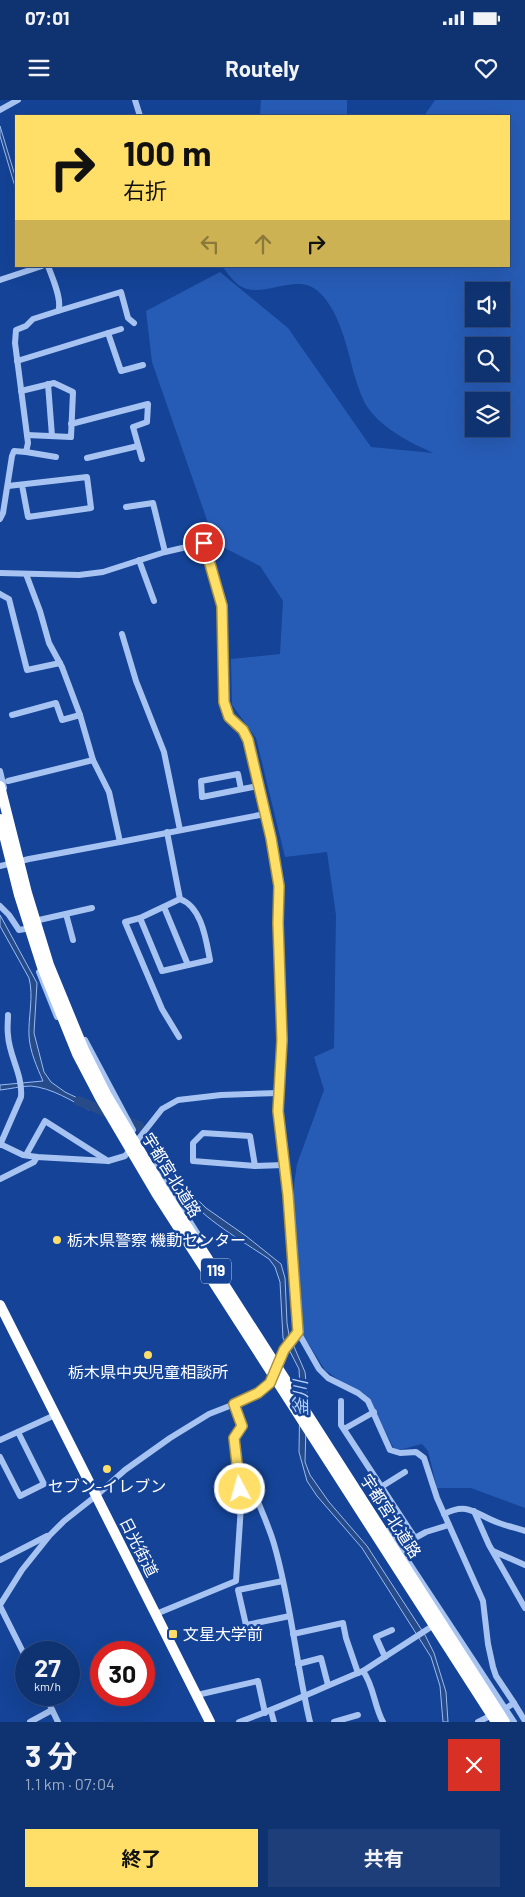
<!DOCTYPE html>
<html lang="ja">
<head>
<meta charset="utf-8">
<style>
	:root { --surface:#0f3271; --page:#1d3e79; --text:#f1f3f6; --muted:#9baac3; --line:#2f4d84; --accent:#ffdf67 }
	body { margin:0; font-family:Barlow,"Noto Sans JP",sans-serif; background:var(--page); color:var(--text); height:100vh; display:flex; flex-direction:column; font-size:19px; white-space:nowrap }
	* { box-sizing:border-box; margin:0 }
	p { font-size:16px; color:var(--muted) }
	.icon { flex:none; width:28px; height:28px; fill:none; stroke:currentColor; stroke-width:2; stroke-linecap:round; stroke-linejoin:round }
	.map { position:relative; height:1622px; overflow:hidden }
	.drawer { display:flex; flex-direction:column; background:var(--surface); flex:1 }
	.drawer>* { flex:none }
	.top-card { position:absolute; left:15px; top:15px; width:495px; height:152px; border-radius:0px; box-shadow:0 5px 20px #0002,0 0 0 1px var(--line); background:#ffdf67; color:#111; overflow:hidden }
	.controls { position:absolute; left:465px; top:182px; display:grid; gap:10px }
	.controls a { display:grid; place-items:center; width:45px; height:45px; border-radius:0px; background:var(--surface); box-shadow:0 5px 20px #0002,0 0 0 1px var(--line); font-size:25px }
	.speed { position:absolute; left:15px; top:1541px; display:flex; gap:10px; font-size:25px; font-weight:700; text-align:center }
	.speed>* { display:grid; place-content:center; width:65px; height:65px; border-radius:50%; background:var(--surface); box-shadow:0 5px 20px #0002,0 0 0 1px var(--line); line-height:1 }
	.speed small { font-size:12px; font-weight:400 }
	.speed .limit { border:8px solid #d22; background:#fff; color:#111 }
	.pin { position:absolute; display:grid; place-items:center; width:42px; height:42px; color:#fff; margin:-21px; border:2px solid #fff; border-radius:50%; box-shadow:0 1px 5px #0007 }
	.me { position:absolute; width:55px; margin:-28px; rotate:354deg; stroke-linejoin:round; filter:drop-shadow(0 0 4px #0008) }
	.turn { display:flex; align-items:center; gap:18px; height:105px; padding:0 25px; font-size:22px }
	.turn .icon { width:65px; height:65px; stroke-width:2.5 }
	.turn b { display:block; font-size:35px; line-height:42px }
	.lanes { display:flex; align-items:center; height:48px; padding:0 25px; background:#0003; justify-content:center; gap:25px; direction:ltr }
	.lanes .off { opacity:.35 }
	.round { display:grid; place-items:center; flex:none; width:52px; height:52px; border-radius:0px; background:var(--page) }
	.overview { display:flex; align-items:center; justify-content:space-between; height:85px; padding:0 25px }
	h1 { font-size:30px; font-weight:700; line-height:38px }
	.button { display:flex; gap:10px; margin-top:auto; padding:10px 25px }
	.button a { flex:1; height:58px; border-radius:0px; background:var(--accent); color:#111; font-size:20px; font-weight:700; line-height:58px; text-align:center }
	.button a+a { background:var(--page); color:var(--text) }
	.status { display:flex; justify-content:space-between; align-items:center; height:35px; padding:0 25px; background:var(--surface); direction:ltr }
	.status svg { height:14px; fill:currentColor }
	header { display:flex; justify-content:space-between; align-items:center; height:65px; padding:0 25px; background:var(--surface); font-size:22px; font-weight:700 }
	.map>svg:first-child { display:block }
</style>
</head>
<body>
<div class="status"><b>07:01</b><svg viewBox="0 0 49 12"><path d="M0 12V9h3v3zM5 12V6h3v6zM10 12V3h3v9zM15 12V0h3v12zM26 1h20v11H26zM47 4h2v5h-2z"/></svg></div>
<header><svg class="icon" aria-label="menu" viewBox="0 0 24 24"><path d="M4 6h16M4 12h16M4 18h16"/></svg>Routely<svg class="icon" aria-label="heart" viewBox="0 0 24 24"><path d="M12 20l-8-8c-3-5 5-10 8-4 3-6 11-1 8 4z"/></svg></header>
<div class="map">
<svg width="525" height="1622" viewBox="0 0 525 1622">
	<rect width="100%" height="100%" fill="#144397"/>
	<g fill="#275cb6" fill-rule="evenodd">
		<path d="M261,0H347V16H260Z"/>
		<path d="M435,0H525V1408L471,1388H437L428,1351L422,1344L395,1351L372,1304L363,1293L346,1285L325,1270L303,1235L294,1114V1085L297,1064L324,990L314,957L334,948L336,815L327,752L285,757L256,638L232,605L231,559L280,554L283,501L260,466L215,443L152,262L146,211L220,172L288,228L371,347L433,353C428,350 422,348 416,345C399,336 379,324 368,308C362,299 358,287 355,277C347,249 341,214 320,193C300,172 270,195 247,189C236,186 229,175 222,166H509V16H424ZM474,191H501V219H474ZM474,246H501V274H474ZM474,301H501V329H474Z"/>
	</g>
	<g fill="#274a88" stroke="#98bcf5">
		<path d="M0,26L16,79V90L0,36Z"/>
		<path d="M0,815L37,883L34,933L44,972L51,982L65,992L92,1005L89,1010C72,1001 52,988 31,986C21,986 10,989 0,990V985L43,981C37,967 30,952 29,936C28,917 34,897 29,878L0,826Z"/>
		<path d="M153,1035L166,1053L180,1078L193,1095L206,1108L246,1136L281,1164L285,1178L287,1223L289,1235L305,1272L307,1292L305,1362L310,1375L329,1402L367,1446L425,1535L434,1553L446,1592L448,1622H443L440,1586L431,1557L362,1448L317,1396L307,1381L299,1352L300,1287L299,1269L283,1238L280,1182L275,1167L269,1159C241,1140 203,1119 183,1092C171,1075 163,1056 150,1039Z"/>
	</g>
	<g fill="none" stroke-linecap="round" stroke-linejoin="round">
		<path stroke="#274a88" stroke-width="10" d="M79,1001L139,1026L159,1048"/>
		<g stroke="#a6c3f2" stroke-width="6">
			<path d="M135,0L140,16"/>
			<path d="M0,10L18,0"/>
			<path d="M0,180L42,166"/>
			<path d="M58,211L121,192L128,218L134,223"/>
			<path d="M108,233L121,271L143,265"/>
			<path d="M17,261L121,229"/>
			<path d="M48,284L52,336"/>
			<path d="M21,291L54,283L73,292L71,337L27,335"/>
			<path d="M71,324L148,304L147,322L133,327L142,359"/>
			<path d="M26,352L56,357"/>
			<path d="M87,358L138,346"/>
			<path d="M8,386L87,377L91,408L28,417L22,385"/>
			<path d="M126,407L153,403L165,452"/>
			<path d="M0,419L3,413L12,356L14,351L26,352L28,343L15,243L16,230L26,226L33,219L58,211C63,201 52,177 48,166"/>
			<path d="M139,460L154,501"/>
			<path d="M0,473L79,475L103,472L165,452L204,443L222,506L225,603L229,617L243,630L248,640L271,738L279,786L278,823L282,940L278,1011L288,1095L298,1232L319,1269L328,1278L358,1293L368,1301L390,1350L400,1353L416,1352L424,1358L437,1398L483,1501L488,1544L493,1567L496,1576L514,1603L505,1609"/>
			<path d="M26,474L40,511L49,543L62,567L80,615L93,660L109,692L120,742L265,714"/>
			<path d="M0,494L9,499L27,570L60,563"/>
			<path d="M122,534L136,581L164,652L180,730"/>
			<path d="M12,615L56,603L62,620L80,615"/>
			<path d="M0,671L4,688"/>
			<path d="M8,681L93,660"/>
			<path d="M241,689L238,674L201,681L202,697L258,686"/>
			<path d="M167,732L180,799L140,818L125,822L162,909L179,937"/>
			<path d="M0,766L29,759L120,742"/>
			<path d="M0,806L9,815L19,830L25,829"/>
			<path d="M164,807L188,865"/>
			<path d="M66,814L73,840"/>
			<path d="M140,818L162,871L210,860C206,840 202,807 180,799"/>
			<path d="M39,820L92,808"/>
			<path d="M39,872L57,917"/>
			<path d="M85,940L133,1030"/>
			<path d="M0,1044L23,1055L37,1057L108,1061L125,1056L162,1009L178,1000L221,995L278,993"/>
			<path d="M0,1045L21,997C23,975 9,956 8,935C7,929 8,922 8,915"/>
			<path d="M26,1055L45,1021L108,1061"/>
			<path d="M154,1065L201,1139"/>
			<path d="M255,1066L250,1036L203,1033L193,1043V1061L255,1066L284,1065"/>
			<path d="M0,1079L34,1062L37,1057"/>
			<path d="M341,1301V1325L415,1438L426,1432L449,1425"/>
			<path d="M344,1329L374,1312"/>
			<path d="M0,1340L55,1315"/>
			<path d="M0,1357L20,1396L44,1384L18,1332"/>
			<path d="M381,1387L405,1372"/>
			<path d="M241,1406L259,1404C264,1417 270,1430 274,1444C291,1502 296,1563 310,1622"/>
			<path d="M474,1411L489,1445L525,1508"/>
			<path d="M444,1414C469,1401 476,1415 499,1423C507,1426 516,1428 525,1431"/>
			<path d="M388,1431L514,1622"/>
			<path d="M493,1451L525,1465"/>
			<path d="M0,1460L47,1436"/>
			<path d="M283,1481L238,1490L246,1525L290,1516"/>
			<path d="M0,1505L22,1470L50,1435L64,1421L97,1395L125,1370L170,1338L209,1314L250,1298L263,1289L270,1283L284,1250L298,1232"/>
			<path d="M0,1506L26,1558"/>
			<path d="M156,1514L236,1481L241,1406L234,1338L242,1326L235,1304"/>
			<path d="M293,1534L343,1523L346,1538L358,1573"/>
			<path d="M385,1557L376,1537L392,1530"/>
			<path d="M298,1564L321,1558L328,1585"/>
			<path d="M363,1571L431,1527"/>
			<path d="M45,1595L58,1622"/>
			<path d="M197,1595L258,1581L265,1613"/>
			<path d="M514,1603L525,1621"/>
			<path d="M271,1611L274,1622"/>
			<path d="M30,1622L52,1610"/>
			<path d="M239,1622C281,1607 321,1588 363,1571C374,1586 374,1606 383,1622"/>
			<path d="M334,1622L358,1615"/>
			<path d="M478,1622L488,1617"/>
		</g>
		<path stroke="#fff" stroke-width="10" d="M0,1205L210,1622"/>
		<g stroke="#fff" stroke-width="10">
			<path d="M0,686L27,793L49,865L84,950L106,994L163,1089L505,1622"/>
			<path d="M0,719L19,795L42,867L77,954L100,998L156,1093L496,1622"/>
		</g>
	</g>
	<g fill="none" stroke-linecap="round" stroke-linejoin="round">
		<g stroke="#a69143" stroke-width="12">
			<path id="route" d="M204,443L222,506L224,602L229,617L243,630L248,640L271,738L279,786L278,823L282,940L278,1011L288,1095L298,1232L284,1250L270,1283L258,1293L234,1304L242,1326L234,1338L240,1389"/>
		</g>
		<use href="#route" stroke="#ffdf67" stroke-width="9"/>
	</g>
	<g fill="#ffdf67" stroke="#144397" stroke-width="2">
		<circle cx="57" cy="1140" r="5"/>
		<circle cx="148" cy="1255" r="5"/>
		<circle cx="107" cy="1369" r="5"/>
		<rect x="168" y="1529" width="10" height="10" rx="2.5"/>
	</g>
	<g text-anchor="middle" stroke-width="5" stroke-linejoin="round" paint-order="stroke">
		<rect fill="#144397" stroke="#b8c7e0" stroke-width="1" x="201" y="1158.5" width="30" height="25" rx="4"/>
		<g font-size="15" font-weight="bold" fill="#fff">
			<text x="216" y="1176">119</text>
		</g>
		<g font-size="16" fill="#fff" stroke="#144397">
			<text transform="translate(172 1075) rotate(58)" y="6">宇都宮北道路</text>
			<text transform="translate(391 1416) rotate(57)" y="6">宇都宮北道路</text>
			<text transform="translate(139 1447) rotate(63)" y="6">日光街道</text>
		</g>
		<g font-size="16" fill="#fff" stroke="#144397" text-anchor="start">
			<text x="67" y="1146">栃木県警察 機動センター</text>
			<text x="148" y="1278" text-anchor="middle">栃木県中央児童相談所</text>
			<text x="107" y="1392" text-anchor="middle">セブン-イレブン</text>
			<text x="183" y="1540">文星大学前</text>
		</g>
		<g font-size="18" font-style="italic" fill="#b2cdf9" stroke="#144397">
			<text transform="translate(301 1298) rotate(-91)" y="6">釜川</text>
		</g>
	</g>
</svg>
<div class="controls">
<a><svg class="icon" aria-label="sound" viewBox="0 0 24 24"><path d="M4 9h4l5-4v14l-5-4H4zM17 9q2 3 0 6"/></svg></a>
<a><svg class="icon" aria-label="search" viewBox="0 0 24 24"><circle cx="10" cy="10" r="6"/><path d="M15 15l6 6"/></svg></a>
<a><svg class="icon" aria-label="layers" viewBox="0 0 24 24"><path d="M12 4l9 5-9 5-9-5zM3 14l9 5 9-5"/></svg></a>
</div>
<div class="speed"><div>27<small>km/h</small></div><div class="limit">30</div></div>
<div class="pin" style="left:204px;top:443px;background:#d93025"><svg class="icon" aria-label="arrive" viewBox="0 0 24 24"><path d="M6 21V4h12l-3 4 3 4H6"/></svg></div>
<svg class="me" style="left:240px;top:1389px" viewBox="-20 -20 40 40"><circle r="17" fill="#ffdf67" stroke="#fff" stroke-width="3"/><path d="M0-11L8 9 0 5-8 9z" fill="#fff"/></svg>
<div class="top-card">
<div class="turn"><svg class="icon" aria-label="right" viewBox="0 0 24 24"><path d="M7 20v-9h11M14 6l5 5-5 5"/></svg><div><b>100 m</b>右折</div></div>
<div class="lanes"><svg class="icon off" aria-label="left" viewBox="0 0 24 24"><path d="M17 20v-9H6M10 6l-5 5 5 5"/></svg><svg class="icon off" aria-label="ahead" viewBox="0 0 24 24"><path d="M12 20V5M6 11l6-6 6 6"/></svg><svg class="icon" aria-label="right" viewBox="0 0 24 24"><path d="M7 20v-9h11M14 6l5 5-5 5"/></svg></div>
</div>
</div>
<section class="drawer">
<div class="overview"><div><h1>3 分</h1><p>1.1 km · 07:04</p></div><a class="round" style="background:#d93025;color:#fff"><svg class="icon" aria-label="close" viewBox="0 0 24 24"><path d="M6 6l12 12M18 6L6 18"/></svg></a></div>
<div class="button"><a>終了</a><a>共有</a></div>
</section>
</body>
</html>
